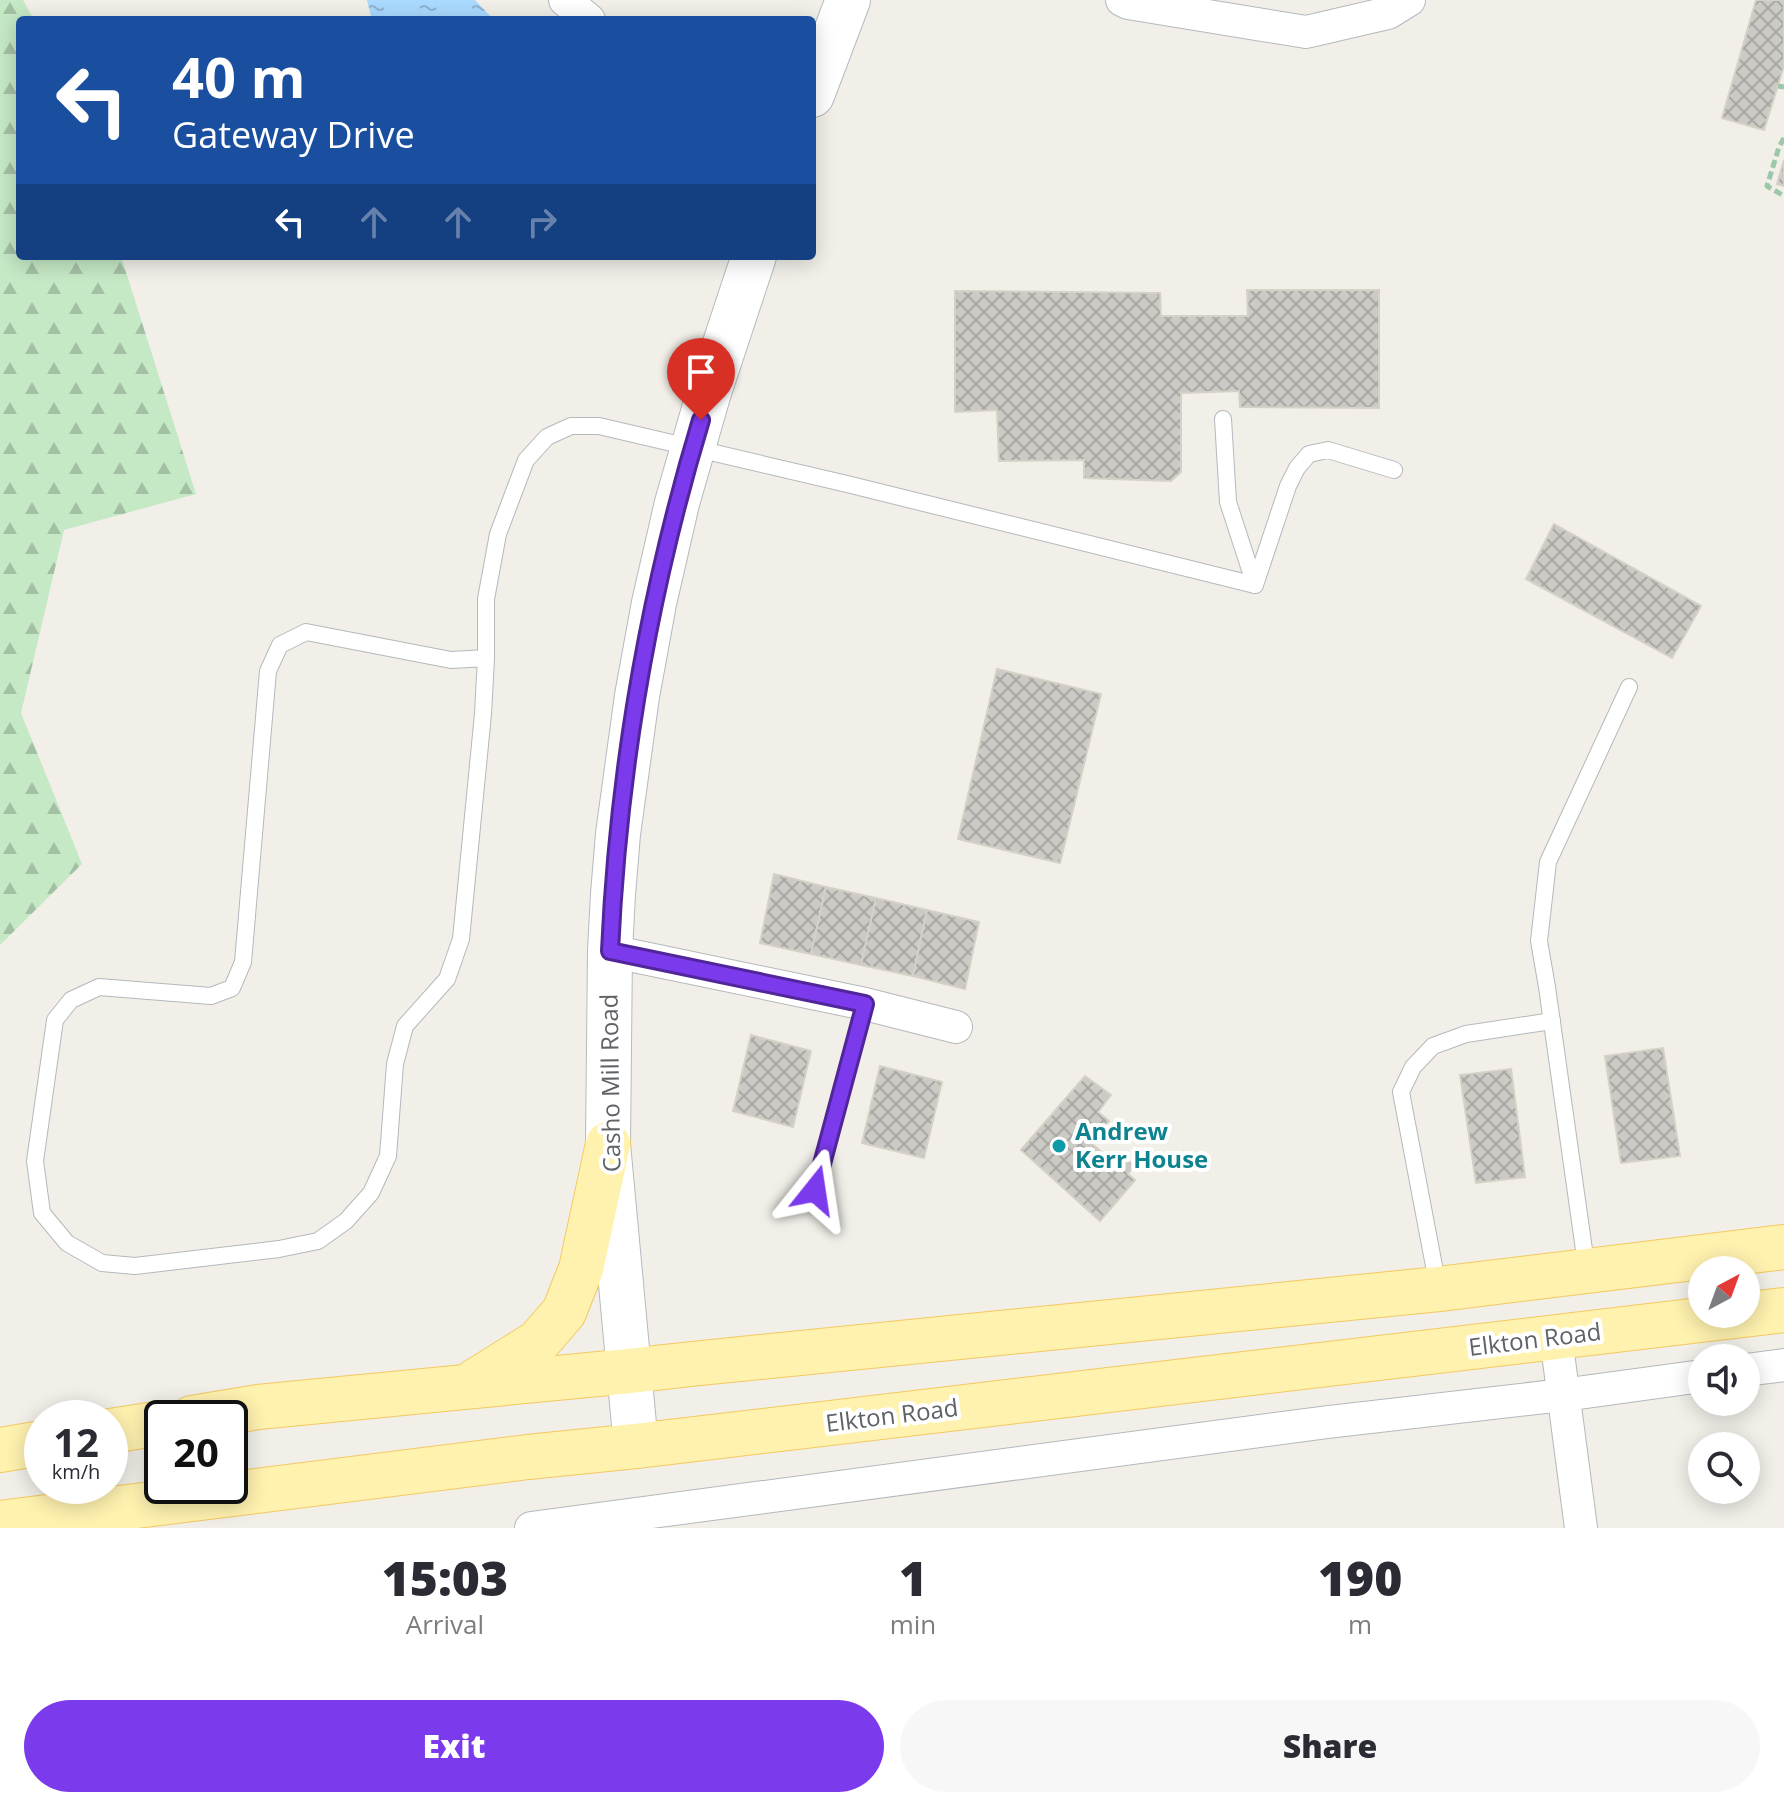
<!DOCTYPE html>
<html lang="en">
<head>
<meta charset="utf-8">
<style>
	:root { --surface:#fff; --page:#f7f7f7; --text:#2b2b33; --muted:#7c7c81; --accent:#7c3aed }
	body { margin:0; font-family:"Open Sans",sans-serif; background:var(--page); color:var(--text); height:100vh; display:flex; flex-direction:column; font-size:30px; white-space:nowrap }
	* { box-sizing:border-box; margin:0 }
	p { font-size:26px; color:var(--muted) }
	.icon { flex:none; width:44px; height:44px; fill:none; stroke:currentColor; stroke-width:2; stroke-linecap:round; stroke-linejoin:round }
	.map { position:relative; height:1528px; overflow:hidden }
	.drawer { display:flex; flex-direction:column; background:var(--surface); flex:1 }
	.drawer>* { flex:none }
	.top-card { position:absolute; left:16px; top:16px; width:800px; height:244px; border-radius:8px; box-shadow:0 4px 20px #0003; background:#1a4fa0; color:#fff; overflow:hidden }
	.needle { width:52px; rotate:41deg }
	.tools { position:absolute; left:1688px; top:1256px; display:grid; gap:16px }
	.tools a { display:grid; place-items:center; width:72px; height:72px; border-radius:50%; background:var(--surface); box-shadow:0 4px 20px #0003; font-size:40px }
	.speed { position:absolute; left:24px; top:1400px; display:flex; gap:16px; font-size:40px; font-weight:700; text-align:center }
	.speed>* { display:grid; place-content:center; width:104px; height:104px; border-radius:50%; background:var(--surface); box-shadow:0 4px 20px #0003; line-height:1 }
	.speed small { font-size:20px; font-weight:400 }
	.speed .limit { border:4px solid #111; border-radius:12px; background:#fff; color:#111 }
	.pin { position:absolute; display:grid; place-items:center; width:68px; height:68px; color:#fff; margin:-82px -34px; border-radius:50% 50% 50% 0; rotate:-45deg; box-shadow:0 0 8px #0007 }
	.pin .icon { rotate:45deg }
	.me { position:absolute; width:88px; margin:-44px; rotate:15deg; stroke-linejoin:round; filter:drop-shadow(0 0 6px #0008) }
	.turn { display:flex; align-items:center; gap:28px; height:168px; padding:0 24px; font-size:36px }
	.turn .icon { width:104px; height:104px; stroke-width:2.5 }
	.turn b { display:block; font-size:56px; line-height:68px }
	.lanes { display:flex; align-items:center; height:76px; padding:0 24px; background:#0003; justify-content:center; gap:40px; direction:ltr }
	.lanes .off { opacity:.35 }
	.eta { display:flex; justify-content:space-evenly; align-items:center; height:136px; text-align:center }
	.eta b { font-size:48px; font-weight:800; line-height:56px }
	.cta { display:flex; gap:16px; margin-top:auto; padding:16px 24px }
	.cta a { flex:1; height:92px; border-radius:48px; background:var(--accent); color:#fff; font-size:32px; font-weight:800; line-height:92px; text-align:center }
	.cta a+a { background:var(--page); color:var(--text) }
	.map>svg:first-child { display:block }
</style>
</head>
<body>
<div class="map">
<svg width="1784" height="1528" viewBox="0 0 1784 1528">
	<defs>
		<pattern id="forest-firs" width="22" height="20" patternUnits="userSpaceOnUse" patternTransform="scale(2)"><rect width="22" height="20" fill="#c5e8c5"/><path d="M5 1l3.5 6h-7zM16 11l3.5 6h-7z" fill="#a3c0a4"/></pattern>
		<pattern id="water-ripples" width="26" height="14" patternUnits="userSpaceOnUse" patternTransform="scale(2)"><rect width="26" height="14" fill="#aadaff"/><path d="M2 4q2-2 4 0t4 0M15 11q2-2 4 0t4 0" fill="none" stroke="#8eb4d2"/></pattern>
		<pattern id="building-cross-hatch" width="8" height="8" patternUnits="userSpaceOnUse" patternTransform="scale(2)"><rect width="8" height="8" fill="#cccac5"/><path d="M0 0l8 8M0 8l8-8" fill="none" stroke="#a9a8a4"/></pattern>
	</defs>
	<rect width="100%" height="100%" fill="#f1efe8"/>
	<path fill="url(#forest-firs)" d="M0,0H23L34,20H20V256H121L196,494L64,530L21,713L82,864L0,945Z"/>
	<path fill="url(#water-ripples)" d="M367,0H475L494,20H372Z"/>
	<g fill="url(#building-cross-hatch)" stroke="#d6d1c6" stroke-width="2">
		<path d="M1756,0H1784V66L1764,130L1722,118Z"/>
		<path d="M1784,160V186L1777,184Z"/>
		<path d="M1247,290H1379V408L1240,407L1239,391L1181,393V472L1171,481L1084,478V460L999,461L997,410L955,412V291L1160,293L1161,316H1248Z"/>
		<path d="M1554,524L1701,606L1672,658L1526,579Z"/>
		<path d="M997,669L1101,694L1060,863L958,839Z"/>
		<path d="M774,874L826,887L811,954L760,943Z"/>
		<path d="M826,887L876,898L861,965L811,954Z"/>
		<path d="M876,898L927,910L913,976L861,965Z"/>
		<path d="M927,910L979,922L965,989L913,976Z"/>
		<path d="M751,1035L811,1051L793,1127L733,1111Z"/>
		<path d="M1663,1048L1680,1156L1621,1163L1605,1056Z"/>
		<path d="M880,1066L942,1082L924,1158L862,1143Z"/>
		<path d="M1511,1069L1525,1177L1476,1183L1460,1075Z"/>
		<path d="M1085,1076L1111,1095L1098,1112L1109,1121L1091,1143L1118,1166L1125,1158L1134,1165L1128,1174L1135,1180L1100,1221L1021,1150Z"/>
	</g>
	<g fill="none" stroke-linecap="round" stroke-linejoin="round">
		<g stroke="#b5b8bc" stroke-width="18">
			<g id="lane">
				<path d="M1223,419L1228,502L1255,585"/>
				<path d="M486,658L451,660L306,632L280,645L268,671L243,962L232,988L211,996L99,987L71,1000L55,1020L35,1161L42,1213L67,1243L102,1263L135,1266L279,1249L318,1241L346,1221L371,1193L388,1156L395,1064L405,1026L447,979L461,939L483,714L486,658V599L498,534L526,460L547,437L571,426H599L847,484L1255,585L1288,486L1297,468L1309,454L1328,450L1394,470"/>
				<path d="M815,1190L865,1004"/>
				<path d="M1587,1271L1547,987L1539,941L1548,862L1629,687"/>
				<path d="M1438,1287L1401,1092L1413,1067L1433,1046L1466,1034L1552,1021"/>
			</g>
		</g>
		<g stroke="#b5b8bc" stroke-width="34">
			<g id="street">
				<path d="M565,0L589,20"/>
				<path d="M1122,0L1128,3L1306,32L1388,13L1409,0"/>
				<path d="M610,951L865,1004L956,1027"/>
				<path d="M1556,1338L1581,1528"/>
				<path d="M1746,1370L1784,1365"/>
				<path d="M531,1528L1328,1422L1563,1395L1702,1376"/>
			</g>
		</g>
		<g stroke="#b6babf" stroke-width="46">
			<g id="secondary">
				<path d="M812,95L848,0"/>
				<path d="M636,1446L608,1144L610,951L613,894L618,834L637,696L654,603L677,503L709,392L754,256"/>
			</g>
		</g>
		<g stroke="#f2c960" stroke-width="46">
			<g id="primary">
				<path d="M474,1382L538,1342L564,1312L581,1269L608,1144"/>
				<path d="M192,1418L258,1407L629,1371L691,1364L1439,1289L1784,1247"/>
				<path d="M110,1431L162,1423"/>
				<path d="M0,1450L42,1443"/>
				<path d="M0,1523L528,1457L636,1446L1784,1310"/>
			</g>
		</g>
		<g stroke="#9cc7a9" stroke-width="5" stroke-dasharray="8 4" stroke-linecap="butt">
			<path d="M1778,86L1784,87"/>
			<path d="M1784,138L1779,147L1767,186L1784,196"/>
		</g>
		<use href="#lane" stroke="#fff" stroke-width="16"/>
		<use href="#street" stroke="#fff" stroke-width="32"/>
		<use href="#secondary" stroke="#fff" stroke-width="44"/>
		<use href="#primary" stroke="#fff2af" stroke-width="44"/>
	</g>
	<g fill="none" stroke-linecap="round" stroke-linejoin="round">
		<g stroke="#51269a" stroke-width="20">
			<path id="route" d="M701,420C649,592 618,772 610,951L865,1004L815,1190"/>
		</g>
		<use href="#route" stroke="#7c3aed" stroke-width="14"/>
	</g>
	<circle fill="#0f9aa8" stroke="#fff" stroke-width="3" cx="1059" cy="1146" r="8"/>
	<g text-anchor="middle" stroke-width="8" stroke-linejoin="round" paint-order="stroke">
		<g font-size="24" fill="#5f6368" stroke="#fff">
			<text transform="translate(611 1083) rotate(-91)" y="8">Casho Mill Road</text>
			<text transform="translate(1535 1340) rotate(-7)" y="8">Elkton Road</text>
			<text transform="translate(892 1416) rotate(-7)" y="8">Elkton Road</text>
		</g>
		<g font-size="24" font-weight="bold" fill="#0d838f" stroke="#fff" text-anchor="start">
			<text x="1075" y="1140">Andrew<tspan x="1075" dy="28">Kerr House</tspan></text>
		</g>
	</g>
</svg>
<div class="tools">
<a><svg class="needle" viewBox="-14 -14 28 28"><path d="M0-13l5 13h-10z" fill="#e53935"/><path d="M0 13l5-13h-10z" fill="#7c7c81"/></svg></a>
<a><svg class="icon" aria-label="sound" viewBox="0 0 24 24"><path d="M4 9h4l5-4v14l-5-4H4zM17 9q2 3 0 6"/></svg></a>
<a><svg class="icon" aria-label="search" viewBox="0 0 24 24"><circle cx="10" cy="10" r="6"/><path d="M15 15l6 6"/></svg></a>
</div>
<div class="speed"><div>12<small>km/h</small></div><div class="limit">20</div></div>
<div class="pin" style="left:701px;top:420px;background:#d93025"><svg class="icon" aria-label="arrive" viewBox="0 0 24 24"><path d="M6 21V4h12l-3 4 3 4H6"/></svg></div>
<svg class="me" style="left:815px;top:1190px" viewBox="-20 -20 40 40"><path d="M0-17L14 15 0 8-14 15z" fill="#7c3aed" stroke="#fff" stroke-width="4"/></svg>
<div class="top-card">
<div class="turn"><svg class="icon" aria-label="left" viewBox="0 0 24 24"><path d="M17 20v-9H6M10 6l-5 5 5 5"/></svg><div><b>40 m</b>Gateway Drive</div></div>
<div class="lanes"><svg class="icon" aria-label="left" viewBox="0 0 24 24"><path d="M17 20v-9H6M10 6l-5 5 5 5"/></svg><svg class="icon off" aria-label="ahead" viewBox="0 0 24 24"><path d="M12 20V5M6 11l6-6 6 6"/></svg><svg class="icon off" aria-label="ahead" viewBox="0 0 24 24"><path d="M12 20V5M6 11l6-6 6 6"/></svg><svg class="icon off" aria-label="right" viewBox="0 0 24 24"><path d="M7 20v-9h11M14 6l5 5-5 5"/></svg></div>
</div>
</div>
<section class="drawer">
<div class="eta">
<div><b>15:03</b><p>Arrival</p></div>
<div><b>1</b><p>min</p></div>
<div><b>190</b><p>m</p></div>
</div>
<div class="cta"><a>Exit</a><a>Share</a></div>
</section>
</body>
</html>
